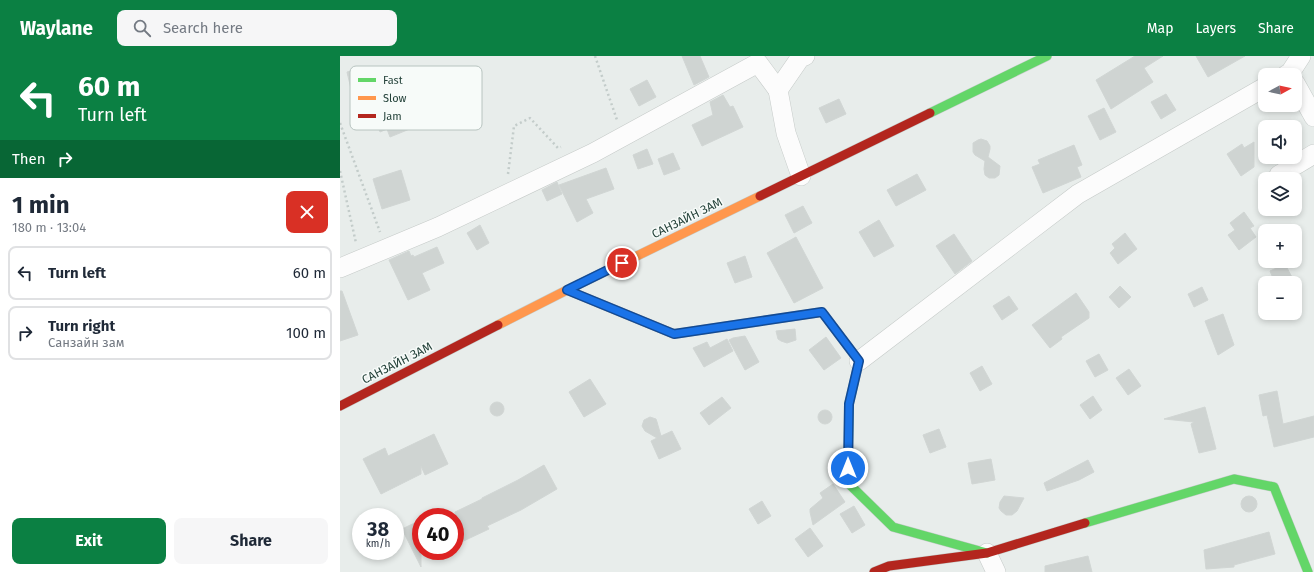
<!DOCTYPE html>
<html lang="en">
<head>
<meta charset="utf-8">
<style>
	:root { --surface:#fff; --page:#f6f6f7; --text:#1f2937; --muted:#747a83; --line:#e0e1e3; --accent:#0b8043 }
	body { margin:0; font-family:"Fira Sans",sans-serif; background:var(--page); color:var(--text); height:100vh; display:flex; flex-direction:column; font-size:15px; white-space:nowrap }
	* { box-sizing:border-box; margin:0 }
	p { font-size:13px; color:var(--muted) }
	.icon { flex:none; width:22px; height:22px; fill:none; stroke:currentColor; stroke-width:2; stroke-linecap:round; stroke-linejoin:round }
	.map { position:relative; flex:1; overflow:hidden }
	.side { display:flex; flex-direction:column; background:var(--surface); width:340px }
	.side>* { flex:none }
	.banner { background:#0b8043; color:#fff; overflow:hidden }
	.needle { width:26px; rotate:82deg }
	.controls { position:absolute; left:918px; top:12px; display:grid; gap:8px }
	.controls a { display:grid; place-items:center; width:44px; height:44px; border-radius:8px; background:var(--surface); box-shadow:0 2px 6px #0003; font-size:20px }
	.speed { position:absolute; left:12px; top:452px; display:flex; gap:8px; font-size:20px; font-weight:700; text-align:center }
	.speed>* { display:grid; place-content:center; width:52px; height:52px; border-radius:50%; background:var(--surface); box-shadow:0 2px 6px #0003; line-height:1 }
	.speed small { font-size:10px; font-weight:400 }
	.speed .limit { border:6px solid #d22; background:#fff; color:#111 }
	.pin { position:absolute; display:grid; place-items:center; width:34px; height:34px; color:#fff; margin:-17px; border:2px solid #fff; border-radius:50%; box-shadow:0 1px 4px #0007 }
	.me { position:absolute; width:44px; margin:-22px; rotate:0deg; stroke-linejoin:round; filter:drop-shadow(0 0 3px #0008) }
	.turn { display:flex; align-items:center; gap:14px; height:84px; padding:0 12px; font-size:18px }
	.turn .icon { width:52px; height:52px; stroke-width:2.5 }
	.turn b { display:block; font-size:28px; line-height:34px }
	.then { display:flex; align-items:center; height:38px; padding:0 12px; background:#0003; gap:8px; font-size:15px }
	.round { display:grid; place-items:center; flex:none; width:42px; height:42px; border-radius:8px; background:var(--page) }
	.headline { display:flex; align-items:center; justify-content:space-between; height:68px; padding:0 12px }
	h1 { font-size:24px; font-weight:700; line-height:30px }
	.button { display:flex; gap:8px; margin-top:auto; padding:8px 12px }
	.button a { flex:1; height:46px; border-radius:8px; background:var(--accent); color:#fff; font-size:16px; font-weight:700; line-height:46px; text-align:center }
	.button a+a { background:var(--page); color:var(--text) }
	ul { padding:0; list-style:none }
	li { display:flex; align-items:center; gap:12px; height:54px; margin:0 8px 6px; padding:0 4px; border:2px solid var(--line); border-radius:8px }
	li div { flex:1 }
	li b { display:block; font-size:15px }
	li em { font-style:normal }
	header { display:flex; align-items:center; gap:24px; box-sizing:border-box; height:56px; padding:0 20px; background:var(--accent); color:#fff }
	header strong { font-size:19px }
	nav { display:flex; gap:22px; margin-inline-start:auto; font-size:14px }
	.search { width:280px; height:36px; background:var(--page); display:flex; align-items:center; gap:10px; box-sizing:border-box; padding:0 14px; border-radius:8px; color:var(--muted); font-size:15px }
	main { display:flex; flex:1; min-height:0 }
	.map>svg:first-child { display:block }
</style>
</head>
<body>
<header>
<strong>Waylane</strong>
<div class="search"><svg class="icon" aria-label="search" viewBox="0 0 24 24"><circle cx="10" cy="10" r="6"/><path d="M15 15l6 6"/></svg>Search here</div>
<nav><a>Map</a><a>Layers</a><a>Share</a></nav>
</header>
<main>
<section class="side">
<div class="banner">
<div class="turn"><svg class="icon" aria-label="left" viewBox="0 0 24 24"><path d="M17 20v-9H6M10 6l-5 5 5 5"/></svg><div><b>60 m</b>Turn left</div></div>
<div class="then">Then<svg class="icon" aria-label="right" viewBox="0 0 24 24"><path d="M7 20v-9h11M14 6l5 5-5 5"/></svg></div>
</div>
<div class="headline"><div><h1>1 min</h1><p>180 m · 13:04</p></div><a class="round" style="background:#d93025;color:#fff"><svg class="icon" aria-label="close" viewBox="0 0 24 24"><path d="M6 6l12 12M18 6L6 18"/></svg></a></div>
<ul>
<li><svg class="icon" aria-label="left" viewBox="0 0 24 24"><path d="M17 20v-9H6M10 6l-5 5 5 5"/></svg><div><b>Turn left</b></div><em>60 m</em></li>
<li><svg class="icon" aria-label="right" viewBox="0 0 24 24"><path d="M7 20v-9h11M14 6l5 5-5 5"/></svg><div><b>Turn right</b><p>Санзайн зам</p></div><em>100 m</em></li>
</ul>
<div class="button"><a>Exit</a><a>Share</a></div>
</section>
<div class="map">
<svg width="974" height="516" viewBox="0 0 974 516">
	<rect width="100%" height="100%" fill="#e8edeb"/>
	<g fill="#cfd4d2" stroke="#d1d6d4">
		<path d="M342,0H360L369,21L354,29Z"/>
		<path d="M795,0H823L804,12L813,26L771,53L756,24Z"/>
		<path d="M856,0H905L868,21Z"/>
		<path d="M27,11L32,32L12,37L7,16Z"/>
		<path d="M307,24L316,41L299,50L290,33Z"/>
		<path d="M826,38L836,54L821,63L811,46Z"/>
		<path d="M383,39L390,51L393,50L403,71L362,90L352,69L373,59L370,46Z"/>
		<path d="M72,41L82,68L50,81L47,73L40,76L32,56Z"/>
		<path d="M499,43L506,58L486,67L479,52Z"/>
		<path d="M764,52L776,76L760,84L748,60Z"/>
		<path d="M641,83L647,85L650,90V93L648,101L660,110L659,119L655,122H649L645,119L644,113L645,105L635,99L633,96V87L638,84Z"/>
		<path d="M914,86V111L901,120L887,98L902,88L904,92Z"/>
		<path d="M734,89L742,109L737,111L741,121L703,137L692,111L700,108L698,104Z"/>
		<path d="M307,93L313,108L298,113L293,99Z"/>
		<path d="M333,97L340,113L324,119L318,103Z"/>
		<path d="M266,112L274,133L246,143L253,157L237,166L219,129Z"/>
		<path d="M61,114L70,144L42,153L33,123Z"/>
		<path d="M577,118L586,134L556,150L547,134Z"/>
		<path d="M217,126L222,138L207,145L202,134Z"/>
		<path d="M463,150L472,167L454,177L445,159Z"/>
		<path d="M904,156L914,170L910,172L916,181L899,194L888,179L895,174L890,167Z"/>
		<path d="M539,164L554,190L534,201L519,176Z"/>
		<path d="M140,169L149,187L137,194L127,177Z"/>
		<path d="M785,177L797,193L778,208L770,197L775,192L772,188Z"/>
		<path d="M614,178L632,205L615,218L596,190Z"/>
		<path d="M456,181L483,232L454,247L427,197Z"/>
		<path d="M97,191L104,207L82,217L90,234L68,244L49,204L69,195L71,200L73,199L74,201Z"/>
		<path d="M405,200L412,221L395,227L387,207Z"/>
		<path d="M945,208L955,227H935L930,215Z"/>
		<path d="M780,230L791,241L779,252L769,241Z"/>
		<path d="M862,231L868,244L854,251L848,238Z"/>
		<path d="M0,235H2L18,279L0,285Z"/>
		<path d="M736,237L749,256V262L721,281L722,283L710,292L692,269Z"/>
		<path d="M669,240L678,253L662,264L653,250Z"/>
		<path d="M883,258L894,289L878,299L865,265Z"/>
		<path d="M455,273L456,284L447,287L441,285L438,283L436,275Z"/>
		<path d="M405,280L419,306L405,314L389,284L393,282Z"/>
		<path d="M486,281L501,302L484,314L469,294Z"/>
		<path d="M387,283L393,295L364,311L353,292L367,286L370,292Z"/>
		<path d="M759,298L768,314L755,321L746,305Z"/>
		<path d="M642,310L652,328L640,335L630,317Z"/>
		<path d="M789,313L801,330L788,339L776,322Z"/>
		<path d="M250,323L266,348L244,361L229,336Z"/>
		<path d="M937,335L943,368L974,360V381L934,391L927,359L923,360L919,339Z"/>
		<path d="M753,340L762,354L750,363L740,349Z"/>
		<path d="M382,341L391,352L369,369L360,357Z"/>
		<circle cx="157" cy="353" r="7"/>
		<path d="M865,351L876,393L859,397L851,368L854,366L824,363Z"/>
		<circle cx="485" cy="361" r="7"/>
		<path d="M310,361L316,363L317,366L321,380L332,375L341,393L319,403L311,385L317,382L305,375L302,370L304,364Z"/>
		<path d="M599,373L606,391L590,397L583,379Z"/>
		<path d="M94,378L108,408L85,419L81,410V418L41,438L23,403L45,392L48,400Z"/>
		<path d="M651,403L655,424L632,428L628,407Z"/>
		<path d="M748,404L754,416L739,424L707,435L704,427Z"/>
		<path d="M204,409L217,433L181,454L147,470L149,473L115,489V456L142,443V442L178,424Z"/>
		<path d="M493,428L505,446L473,469L470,456V453L483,442L480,437Z"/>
		<path d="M664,440L684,442L677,455L672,459H666L661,455L659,452L660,446Z"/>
		<circle cx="909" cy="448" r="8"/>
		<path d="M422,445L431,460L418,468L409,453Z"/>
		<path d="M514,450L525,469L512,477L500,458Z"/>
		<path d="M81,464V511L62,473Z"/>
		<path d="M470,472L483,490L468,501L455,483Z"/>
		<path d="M929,476L935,498L894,509V511L866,513L864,494Z"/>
		<path d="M748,500L752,516H705V510Z"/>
	</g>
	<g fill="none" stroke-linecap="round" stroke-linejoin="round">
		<g stroke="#c5cac8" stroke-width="20">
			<g id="street">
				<path d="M946,19L950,17L961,0"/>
				<path d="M955,27L974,61"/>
				<path d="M939,119L974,98"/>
				<path d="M461,120L446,77L438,34L460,2L465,0"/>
				<path d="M0,212L98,171L253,97L418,7L438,34"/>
				<path d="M519,305L738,138L925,31"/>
				<path d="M647,497L656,516"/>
			</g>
		</g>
		<g stroke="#c3cbc8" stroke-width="10">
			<g id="fast">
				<path d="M590,57L707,0"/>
				<path d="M514,327L509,348L508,427L553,471L647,497"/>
				<path d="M745,467L894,423L934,431L968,516"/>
			</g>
		</g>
		<g stroke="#c3cbc8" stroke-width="10">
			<g id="slow">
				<path d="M227,234L334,278L482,256L519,305L514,327"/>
				<path d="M158,269L227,234L420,140"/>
			</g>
		</g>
		<g stroke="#c3cbc8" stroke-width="10">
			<g id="jam">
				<path d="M420,140L590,57"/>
				<path d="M0,350L158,269"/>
				<path d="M534,516L549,510L647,497L745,467"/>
			</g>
		</g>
		<g stroke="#c3ccca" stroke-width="2.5" stroke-dasharray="2 3" stroke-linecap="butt">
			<path d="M255,0L277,64"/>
			<path d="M0,67L40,176"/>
			<path d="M0,115L16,187"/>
			<path d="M168,118L174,70L190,62L218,92L221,91"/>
		</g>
		<use href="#street" stroke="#fcfcfc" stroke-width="19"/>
		<use href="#fast" stroke="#63d668" stroke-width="9"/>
		<use href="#slow" stroke="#ff974d" stroke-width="9"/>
		<use href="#jam" stroke="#b3261e" stroke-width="9"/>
	</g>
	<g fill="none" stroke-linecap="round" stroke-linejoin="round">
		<g stroke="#114b97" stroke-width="10">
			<path id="route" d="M282,207L227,234L334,278L482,256L519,305L509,348L508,412"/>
		</g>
		<use href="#route" stroke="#1a73e8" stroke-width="7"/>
	</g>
	<g text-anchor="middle" stroke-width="3" stroke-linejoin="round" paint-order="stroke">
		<g font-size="12" fill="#24423a" stroke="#f7fbf9">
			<text transform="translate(347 162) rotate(-26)" y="4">САНЗАЙН ЗАМ</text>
			<text transform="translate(57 307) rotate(-27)" y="4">САНЗАЙН ЗАМ</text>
		</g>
	</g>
	<rect x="10" y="10" width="132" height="64" rx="6" fill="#f7fbf9" stroke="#b8c4c0" stroke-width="1"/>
	<rect x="18" y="22" width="18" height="4" fill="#63d668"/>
	<rect x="18" y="40" width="18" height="4" fill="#ff974d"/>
	<rect x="18" y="58" width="18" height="4" fill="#b3261e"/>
	<g font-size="11" fill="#24423a">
		<text x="43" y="28">Fast</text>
		<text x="43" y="46">Slow</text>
		<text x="43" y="64">Jam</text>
	</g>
</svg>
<div class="controls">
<a><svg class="needle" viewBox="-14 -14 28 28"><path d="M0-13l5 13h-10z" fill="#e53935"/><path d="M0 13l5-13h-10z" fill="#747a83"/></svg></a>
<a><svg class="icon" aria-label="sound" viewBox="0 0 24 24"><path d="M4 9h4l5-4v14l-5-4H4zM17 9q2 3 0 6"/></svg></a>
<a><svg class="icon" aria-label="layers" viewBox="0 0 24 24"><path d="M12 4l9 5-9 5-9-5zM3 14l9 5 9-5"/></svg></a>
<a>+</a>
<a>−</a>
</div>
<div class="speed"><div>38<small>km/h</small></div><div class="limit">40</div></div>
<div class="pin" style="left:282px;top:207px;background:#d93025"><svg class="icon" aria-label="arrive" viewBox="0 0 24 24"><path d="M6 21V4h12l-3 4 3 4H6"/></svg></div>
<svg class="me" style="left:508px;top:412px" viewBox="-20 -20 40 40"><circle r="17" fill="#1a73e8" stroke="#fff" stroke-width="3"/><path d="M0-11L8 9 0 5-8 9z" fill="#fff"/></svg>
</div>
</main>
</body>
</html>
